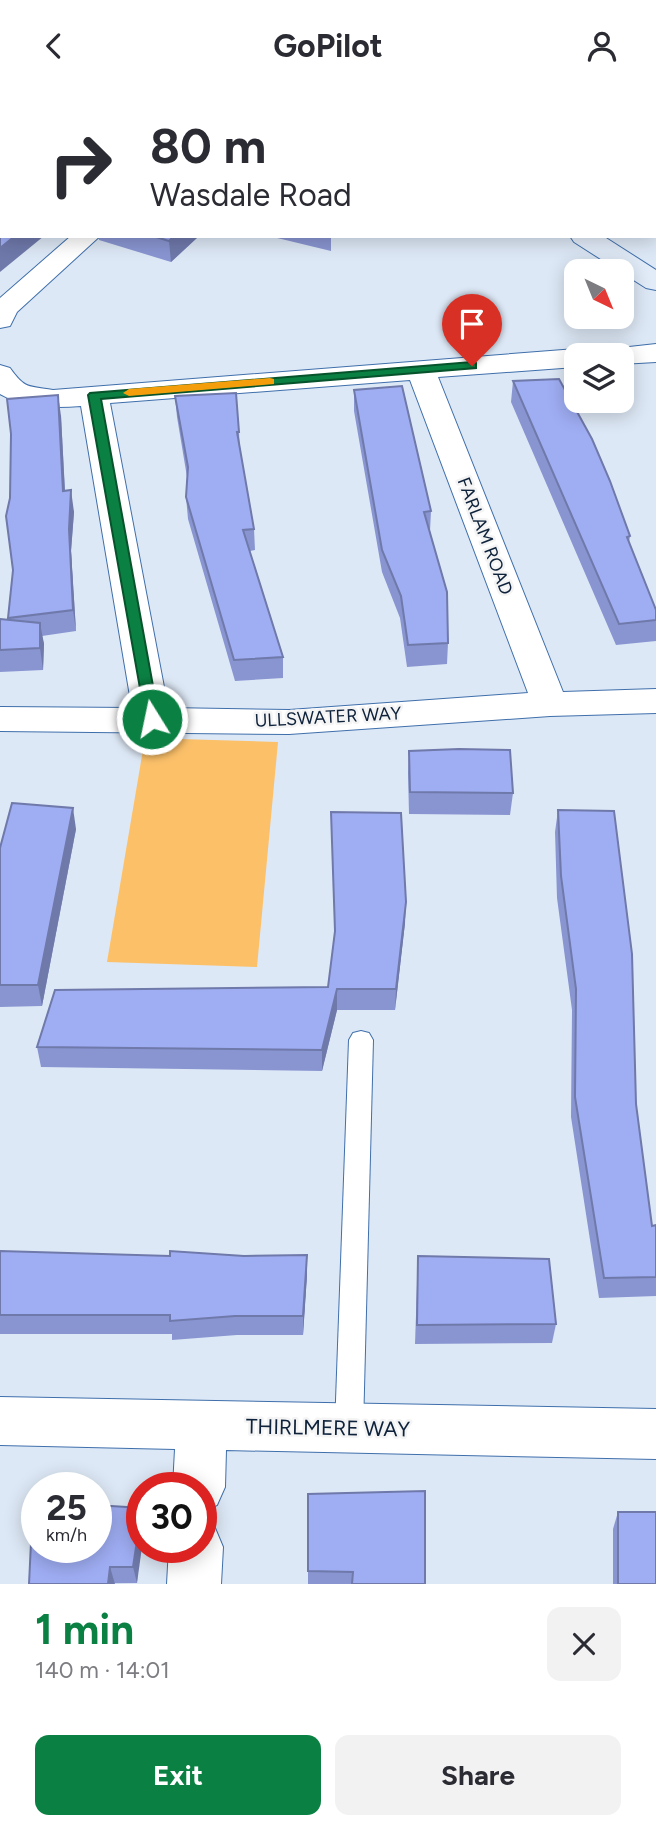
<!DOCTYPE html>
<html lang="en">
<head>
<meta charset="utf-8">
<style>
	:root { --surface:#fff; --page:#f2f2f3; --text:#2b2b33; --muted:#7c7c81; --accent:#0b8043 }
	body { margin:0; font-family:Figtree,sans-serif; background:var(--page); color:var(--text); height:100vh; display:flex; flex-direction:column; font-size:26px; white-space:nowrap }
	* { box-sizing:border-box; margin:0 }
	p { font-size:23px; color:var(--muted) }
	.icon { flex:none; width:38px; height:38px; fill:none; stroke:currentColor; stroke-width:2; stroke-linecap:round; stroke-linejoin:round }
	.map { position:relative; height:1493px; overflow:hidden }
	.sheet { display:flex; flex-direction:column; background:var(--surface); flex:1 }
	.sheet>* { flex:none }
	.top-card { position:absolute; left:0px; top:0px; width:656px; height:147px; box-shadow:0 4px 18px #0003; background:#fff; color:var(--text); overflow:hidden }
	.needle { width:46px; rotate:137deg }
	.fabs { position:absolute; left:564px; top:168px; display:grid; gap:14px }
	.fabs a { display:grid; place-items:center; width:70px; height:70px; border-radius:14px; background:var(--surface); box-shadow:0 4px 18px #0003; font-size:35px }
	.speed { position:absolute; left:21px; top:1381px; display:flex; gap:14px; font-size:35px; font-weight:700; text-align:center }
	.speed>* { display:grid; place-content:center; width:91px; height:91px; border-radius:50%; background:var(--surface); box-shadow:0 4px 18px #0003; line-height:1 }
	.speed small { font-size:18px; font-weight:400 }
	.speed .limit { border:10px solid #d22; background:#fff; color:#111 }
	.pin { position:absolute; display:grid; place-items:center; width:60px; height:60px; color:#fff; margin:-72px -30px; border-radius:50% 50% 50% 0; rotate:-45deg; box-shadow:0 0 7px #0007 }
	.pin .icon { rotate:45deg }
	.me { position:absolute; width:77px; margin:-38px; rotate:350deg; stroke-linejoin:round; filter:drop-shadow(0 0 5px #0008) }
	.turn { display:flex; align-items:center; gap:24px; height:147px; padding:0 35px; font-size:32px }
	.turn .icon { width:91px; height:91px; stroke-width:2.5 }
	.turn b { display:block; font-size:49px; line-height:60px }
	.round { display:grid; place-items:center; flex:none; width:74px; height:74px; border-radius:14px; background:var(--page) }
	.head { display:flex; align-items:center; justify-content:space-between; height:119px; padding:0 35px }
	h1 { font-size:42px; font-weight:700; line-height:52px; color:var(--accent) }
	.action { display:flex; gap:14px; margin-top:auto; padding:14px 35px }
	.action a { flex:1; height:80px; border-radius:14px; background:var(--accent); color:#fff; font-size:28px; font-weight:700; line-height:80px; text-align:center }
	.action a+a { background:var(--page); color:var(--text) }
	header { display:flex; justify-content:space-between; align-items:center; height:91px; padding:0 35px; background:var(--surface); font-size:32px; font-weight:700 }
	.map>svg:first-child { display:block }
</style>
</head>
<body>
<header><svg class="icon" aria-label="back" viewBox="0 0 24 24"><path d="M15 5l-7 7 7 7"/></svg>GoPilot<svg class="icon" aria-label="person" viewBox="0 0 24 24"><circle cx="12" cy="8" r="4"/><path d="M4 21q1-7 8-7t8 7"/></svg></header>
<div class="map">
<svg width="656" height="1493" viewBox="0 0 656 1493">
	<rect width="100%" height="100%" fill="#dde8f6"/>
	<path fill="#fcc069" d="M145,647L278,651L257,876L107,871Z"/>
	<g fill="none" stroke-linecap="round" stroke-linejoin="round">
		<g stroke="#3f6fab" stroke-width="2">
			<g id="lane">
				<path d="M395,0H409L394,2Z"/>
				<path d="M648,0H656V5L654,2Z"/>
				<path d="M361,940L369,942L373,949L363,1337L359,1346L349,1350L339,1346L335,1337L349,949L353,942Z"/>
			</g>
		</g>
		<g stroke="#3f6fab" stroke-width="2">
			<g id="street">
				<path d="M71,145H100L17,221L10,235L0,237V207Z"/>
				<path d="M656,253V271L621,273V264H607L611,258Z"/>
				<path d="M576,258L588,264H576V276L438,286L563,601L656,598V622L550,625L289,643L0,640V616L132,617L81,315C54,317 24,317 0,303V274L10,277C25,298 28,295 53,299ZM410,289L528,602L289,619L168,617L110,312Z"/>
				<path d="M0,1306L656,1318V1368L226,1359L225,1396L217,1414L201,1421V1396H173L175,1358L0,1354Z"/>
				<path d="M201,1432L215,1437L223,1456L221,1493H167L169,1456H201Z"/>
			</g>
		</g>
		<g stroke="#3f6fab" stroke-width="2">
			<g id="secondary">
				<path d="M215,0H244L245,2H217Z"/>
				<path d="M570,145H603L656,179V199L646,197L574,151Z"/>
			</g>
		</g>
		<use href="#lane" fill="#fff" fill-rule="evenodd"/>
		<use href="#street" fill="#fff" fill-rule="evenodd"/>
		<use href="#secondary" fill="#e2ecf9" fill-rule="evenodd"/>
	</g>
	<g fill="#8995d1">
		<path d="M654,32L656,33V129L654,128Z"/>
		<path d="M99,145H199L171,171L99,149Z"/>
		<path d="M269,145H331V160Z"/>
		<path d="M513,290L630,445L629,451L656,519V550L616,554L511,311Z"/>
		<path d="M354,299L431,420L430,440L448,552L447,573L407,576L400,527L382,481L354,320Z"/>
		<path d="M175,305L239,341L240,361L254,438L255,459L250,460L283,566V587L235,590L188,428L186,406L187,386L177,326Z"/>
		<path d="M61,325L65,400L74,421L71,460L76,540L42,545L44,553L43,579L0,581V528L9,529L8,527Z"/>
		<path d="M409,660L513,702L510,724L409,723L408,682Z"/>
		<path d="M558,719L636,1013L652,1135L656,1134V1205L599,1207L571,1026L572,919L557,807L555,741Z"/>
		<path d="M331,721L405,832L395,919H337L322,980L41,976L37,956L328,896L335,845Z"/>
		<path d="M76,738L42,915L0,916V757Z"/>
		<path d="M0,1160L170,1165L307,1164V1184L303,1244H237L172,1249V1243H0Z"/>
		<path d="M418,1165L556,1233L552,1252L415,1253Z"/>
		<path d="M308,1403L425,1493H308Z"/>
		<path d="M142,1417L137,1492L29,1493Z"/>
		<path d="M618,1421L656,1493H613V1438Z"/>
	</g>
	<g fill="#6f79aa">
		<path d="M190,0H213V2H188Z"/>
		<path d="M15,145H44L0,181V157Z"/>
		<path d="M174,145H199L171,171L169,150Z"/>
		<path d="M58,304L61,325L66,422L63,400Z"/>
		<path d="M71,399L74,421L71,460L76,540L73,519L69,438Z"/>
		<path d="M40,532L44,553L43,579L40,557Z"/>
		<path d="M73,717L76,738L42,915L38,894Z"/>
		<path d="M406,811L405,832L395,919L396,898Z"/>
		<path d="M337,898V919L322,980V959Z"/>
		<path d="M307,1164V1184L303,1244V1225Z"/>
		<path d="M142,1420V1456L137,1492L133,1476Z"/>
		<path d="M110,1476L115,1493H108Z"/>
	</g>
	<g fill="#9fadf3" stroke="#6f79aa" stroke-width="2">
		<path d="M0,0H190L188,2H2V145H15L0,157V67L2,63L0,62Z"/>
		<path d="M530,0H634L637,2H528Z"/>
		<path d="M654,32L656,33V104L654,103Z"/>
		<path d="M153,145H174L169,150Z"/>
		<path d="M559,288L592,348L610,390L630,445L627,446L656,519V529L619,533L513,290Z"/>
		<path d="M402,295L431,420L424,421L447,501L448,552L408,554L401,505L382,459L354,299Z"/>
		<path d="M236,302L239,341H237L254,438L243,439L283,566L234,569L186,406L188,376L175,305Z"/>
		<path d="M58,304L63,400L71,399L69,438L73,519L8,527L13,479L6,425L10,407L11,343L7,308Z"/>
		<path d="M0,528L40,532V557L0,559Z"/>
		<path d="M459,658L510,659L513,702L410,701L409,660Z"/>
		<path d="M12,712L73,717L38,894H0V757Z"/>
		<path d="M558,719L614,720L632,863L636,1013L652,1135L656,1134V1186L604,1187L575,1006L576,898L561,785Z"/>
		<path d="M331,721L401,722L406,811L396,898H337L322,959L37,956L55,899L328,896L335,840Z"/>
		<path d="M0,1160L170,1165V1160L244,1165L307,1164L303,1225H235L170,1230V1224H0Z"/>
		<path d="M418,1165L549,1168L556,1233L417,1234Z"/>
		<path d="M425,1400V1493H352L353,1481L308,1480V1403Z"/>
		<path d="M33,1410H37V1456H96V1414L142,1417L133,1476H110L108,1493H29Z"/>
		<rect x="618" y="1421" width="38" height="72"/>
	</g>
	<path fill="#0b8043" stroke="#07532c" stroke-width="2" d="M472,271L476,272V277L101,308L159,628L157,631H146L88,304L90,302Z"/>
	<path fill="#f59e0b" d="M270,287L274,288V293L129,305L123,302L129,298Z"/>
	<g text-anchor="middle" stroke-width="5" stroke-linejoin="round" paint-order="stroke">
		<g font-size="18" fill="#0e223b" stroke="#f4f4f4">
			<text transform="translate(485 445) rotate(69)" y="6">FARLAM ROAD</text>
			<text transform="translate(328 626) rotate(-3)" y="6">ULLSWATER WAY</text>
		</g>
		<g font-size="21" fill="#0e223b" stroke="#f4f4f4">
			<text transform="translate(328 1337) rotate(1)" y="7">THIRLMERE WAY</text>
		</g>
	</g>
</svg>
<div class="fabs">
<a><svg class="needle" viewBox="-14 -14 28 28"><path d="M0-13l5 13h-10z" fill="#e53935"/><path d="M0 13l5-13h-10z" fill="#7c7c81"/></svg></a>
<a><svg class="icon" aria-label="layers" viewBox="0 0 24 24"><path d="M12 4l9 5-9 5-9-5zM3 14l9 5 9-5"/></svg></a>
</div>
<div class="speed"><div>25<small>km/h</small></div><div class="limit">30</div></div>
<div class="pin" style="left:472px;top:275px;background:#d93025"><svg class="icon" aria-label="arrive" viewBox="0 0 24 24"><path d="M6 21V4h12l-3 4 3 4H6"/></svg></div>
<svg class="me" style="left:152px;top:628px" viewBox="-20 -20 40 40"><circle r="17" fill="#0b8043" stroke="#fff" stroke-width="3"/><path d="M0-11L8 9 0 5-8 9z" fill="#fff"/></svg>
<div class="top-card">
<div class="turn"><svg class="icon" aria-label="right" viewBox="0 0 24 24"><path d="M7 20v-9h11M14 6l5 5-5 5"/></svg><div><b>80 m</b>Wasdale Road</div></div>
</div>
</div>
<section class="sheet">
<div class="head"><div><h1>1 min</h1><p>140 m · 14:01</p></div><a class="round"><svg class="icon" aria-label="close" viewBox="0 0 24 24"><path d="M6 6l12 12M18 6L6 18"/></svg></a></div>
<div class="action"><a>Exit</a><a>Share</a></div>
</section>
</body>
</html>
